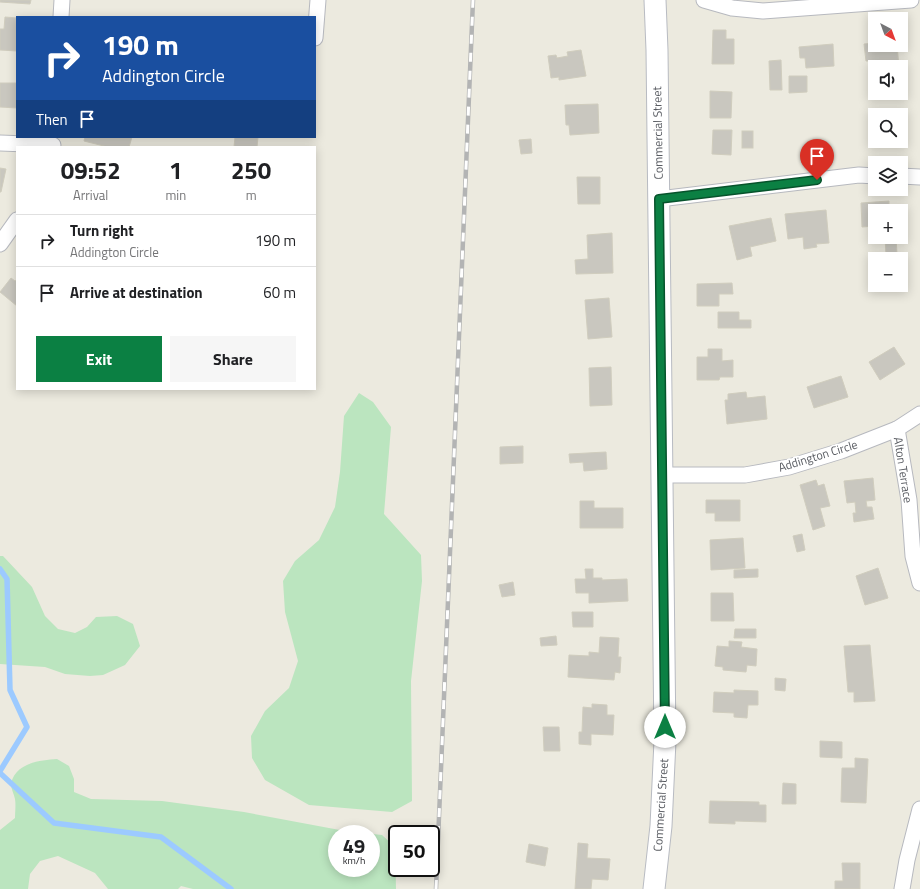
<!DOCTYPE html>
<html lang="en">
<head>
<meta charset="utf-8">
<style>
	:root { --surface:#fff; --page:#f6f6f6; --text:#202124; --muted:#757577; --line:#e0e0e0; --accent:#0b8043 }
	body { margin:0; font-family:"Titillium Web",sans-serif; background:var(--page); color:var(--text); height:100vh; display:flex; flex-direction:column; font-size:15px; white-space:nowrap }
	* { box-sizing:border-box; margin:0 }
	p { font-size:13px; color:var(--muted) }
	.icon { flex:none; width:22px; height:22px; fill:none; stroke:currentColor; stroke-width:2; stroke-linecap:round; stroke-linejoin:round }
	.map { position:relative; flex:1; overflow:hidden }
	.side { position:absolute; left:16px; top:146px; width:300px; height:244px; display:flex; flex-direction:column; background:var(--surface); border-radius:0px; box-shadow:0 2px 10px #0003 }
	.side>* { flex:none }
	.banner { position:absolute; left:16px; top:16px; width:300px; height:122px; border-radius:0px; box-shadow:0 2px 10px #0003; background:#1a4fa0; color:#fff; overflow:hidden }
	.needle { width:26px; rotate:139deg }
	.buttons { position:absolute; left:868px; top:12px; display:grid; gap:8px }
	.buttons a { display:grid; place-items:center; width:40px; height:40px; border-radius:0px; background:var(--surface); box-shadow:0 2px 10px #0003; font-size:20px }
	.speed { position:absolute; left:328px; top:825px; display:flex; gap:8px; font-size:20px; font-weight:700; text-align:center }
	.speed>* { display:grid; place-content:center; width:52px; height:52px; border-radius:50%; background:var(--surface); box-shadow:0 2px 10px #0003; line-height:1 }
	.speed small { font-size:10px; font-weight:400 }
	.speed .limit { border:2px solid #111; border-radius:6px; background:#fff; color:#111 }
	.pin { position:absolute; display:grid; place-items:center; width:34px; height:34px; color:#fff; margin:-41px -17px; border-radius:50% 50% 50% 0; rotate:-45deg; box-shadow:0 0 4px #0007 }
	.pin .icon { rotate:45deg }
	.me { position:absolute; width:44px; margin:-22px; rotate:0deg; stroke-linejoin:round; filter:drop-shadow(0 0 3px #0008) }
	.turn { display:flex; align-items:center; gap:14px; height:84px; padding:0 20px; font-size:18px }
	.turn .icon { width:52px; height:52px; stroke-width:2.5 }
	.turn b { display:block; font-size:28px; line-height:34px }
	.then { display:flex; align-items:center; height:38px; padding:0 20px; background:#0003; gap:8px; font-size:15px }
	.eta { display:flex; justify-content:space-evenly; align-items:center; height:68px; text-align:center }
	.eta b { font-size:24px; font-weight:700; line-height:28px }
	.button { display:flex; gap:8px; margin-top:auto; padding:8px 20px }
	.button a { flex:1; height:46px; border-radius:0px; background:var(--accent); color:#fff; font-size:16px; font-weight:700; line-height:46px; text-align:center }
	.button a+a { background:var(--page); color:var(--text) }
	ul { padding:0; list-style:none }
	li { display:flex; align-items:center; gap:12px; height:52px; padding:0 20px; border-top:1px solid var(--line) }
	li div { flex:1 }
	li b { display:block; font-size:15px }
	li em { font-style:normal }
	.map>svg:first-child { display:block }
</style>
</head>
<body>
<div class="map">
<svg width="920" height="889" viewBox="0 0 920 889">
	<rect width="100%" height="100%" fill="#eceadf"/>
	<g fill="#bbe5bf" fill-rule="evenodd">
		<path d="M359,393L373,402L391,427L384,514L421,555L422,581L411,681L412,801L392,812L309,805L265,780L252,758L251,736L265,711L289,688L298,661L285,612L283,581L295,561L319,540L335,507L340,472L344,416Z"/>
		<path d="M0,556H3L32,587L45,616L58,629L75,633L87,627L96,617L117,616L133,624L140,646L125,665L103,675L90,676L65,674L45,667L0,664Z"/>
		<path d="M57,759L69,766L74,779V792L91,799L162,801L244,812L345,831L382,835L395,847L396,889H193L181,886L178,889H108L95,873L58,856L40,861L30,874L28,889H0V830L15,818C15,812 16,805 15,799C14,794 11,789 11,784C15,763 40,760 57,759ZM337,834H371V868H337Z"/>
	</g>
	<g fill="none" stroke-linecap="round" stroke-linejoin="round">
		<g stroke="#9ccaff" stroke-width="5.5">
			<path d="M0,569L7,579L10,690L27,727L0,771"/>
			<path d="M0,773L54,823L161,837L231,889"/>
		</g>
	</g>
	<g fill="#c9c7bf" stroke="#d0cdbe">
		<path d="M0,0H31L30,4L0,2Z"/>
		<path d="M5,17L17,18V51L0,50V29H4Z"/>
		<path d="M713,30H726V39H734V64H712Z"/>
		<path d="M875,43V45H897L899,67H882V63L872,64V61H866L864,44Z"/>
		<path d="M833,44L834,66L806,68L805,58H800L799,47Z"/>
		<path d="M581,50L586,76L559,80V77L551,78L548,56L556,55L557,58L568,56L567,52Z"/>
		<path d="M781,60L782,90H770L769,61Z"/>
		<path d="M789,76H807V92L789,93Z"/>
		<path d="M0,83H17V108L0,107Z"/>
		<path d="M710,91L732,92L731,118H710Z"/>
		<path d="M598,104L599,133L570,135L569,125H566L565,105Z"/>
		<path d="M713,130H732L731,155L712,154Z"/>
		<rect x="742" y="131" width="11" height="17"/>
		<path d="M85,137H132L129,147H108L84,141Z"/>
		<path d="M235,137H258L257,147H234Z"/>
		<path d="M531,139L532,153L521,154L519,140Z"/>
		<path d="M0,168L6,169L1,192H0Z"/>
		<path d="M577,177H600V204H578Z"/>
		<path d="M889,201V211H875V226L862,227L861,203Z"/>
		<path d="M826,210L829,243L816,244L817,247L804,249L803,237L788,239L785,214Z"/>
		<path d="M771,218L776,241L750,247L752,256L737,260L729,226Z"/>
		<path d="M612,233L613,273L576,274L575,260L588,259L587,235Z"/>
		<path d="M885,237H896L897,254L886,255Z"/>
		<path d="M11,278L15,281L17,280V306L0,292Z"/>
		<path d="M732,283L733,294H719V306H697V284Z"/>
		<path d="M609,298L612,337L588,339L585,300Z"/>
		<path d="M718,312H739V320H751V328H718Z"/>
		<path d="M894,347L905,364L880,380L869,362Z"/>
		<path d="M708,349H722V361L733,360V377H720L719,380H697V357H708Z"/>
		<path d="M611,367L612,405L590,406L589,368Z"/>
		<path d="M841,376L848,397L814,408L807,387Z"/>
		<path d="M746,392L747,398L765,396L767,419L727,424L725,400H728V394Z"/>
		<path d="M523,446V463L500,464V447Z"/>
		<path d="M606,452L607,469L584,471L583,462L570,463L569,454Z"/>
		<path d="M873,478L875,500L866,501L867,507H872L874,519L854,522L853,513H856L855,502L847,503L844,481Z"/>
		<path d="M816,480L818,486L824,484L830,506L820,508L825,526L813,530L800,485Z"/>
		<path d="M706,500H740V521H715V513H706Z"/>
		<path d="M580,501H594V508H623V528H580Z"/>
		<path d="M802,534L805,550L797,552L793,536Z"/>
		<path d="M743,538L745,568L711,570L710,540Z"/>
		<path d="M878,568L888,598L865,605L856,576Z"/>
		<path d="M585,569H593V578H602V580L627,579L628,601L589,603V593H576L575,579H586Z"/>
		<path d="M758,569V577L734,578V570Z"/>
		<path d="M513,582L515,595L502,597L499,585Z"/>
		<path d="M711,593H733L734,621H711Z"/>
		<path d="M572,612H593V627H573Z"/>
		<path d="M735,629H756V638H734Z"/>
		<path d="M556,636L557,645L541,646L540,638Z"/>
		<path d="M600,637L619,638L618,657H621L620,673L615,672L614,680L568,677L569,655L589,656V652L599,653Z"/>
		<path d="M729,641L742,642L741,647L757,649L756,666L747,665L746,672L723,670V667L715,666L717,646L729,647Z"/>
		<path d="M870,645L875,701L854,702V692H848L844,646Z"/>
		<path d="M775,678L786,679L785,691L775,690Z"/>
		<path d="M734,690L758,691V705H748L747,718L734,717V713L713,712L714,692L734,693Z"/>
		<path d="M592,704L607,705V715H614L613,735L591,734V745L579,744V732H582L583,707L592,708Z"/>
		<path d="M543,727H559L560,751H544Z"/>
		<path d="M820,741L842,742V758L820,757Z"/>
		<path d="M855,758L868,759L866,803L841,802L842,768H855Z"/>
		<path d="M783,783L796,784V804H782Z"/>
		<path d="M710,801L759,802V805H766V822L735,821V824L709,823Z"/>
		<path d="M578,843L588,844L587,858L610,859L608,880L592,879L591,889H575Z"/>
		<path d="M529,844L548,848L545,866L526,862Z"/>
		<path d="M842,863H860V889H835V881H843Z"/>
	</g>
	<g fill="none" stroke-linecap="round" stroke-linejoin="round">
		<g stroke="#b7b9bf" stroke-width="17">
			<g id="street">
				<path d="M704,0L732,8L763,11L911,0"/>
				<path d="M61,17L62,0"/>
				<path d="M315,38L318,0"/>
				<path d="M0,143L53,145"/>
				<path d="M901,176L920,177"/>
				<path d="M659,199L859,175L875,176"/>
				<path d="M0,244L17,220"/>
				<path d="M897,429L909,500L913,556L920,583"/>
				<path d="M662,475H745L789,467L841,451L897,429L920,414"/>
				<path d="M902,889L907,860L920,809"/>
			</g>
		</g>
		<g stroke="#b8bbc2" stroke-width="23">
			<path id="secondary" d="M654,889L661,826L665,741L657,50L655,0"/>
		</g>
		<use href="#street" stroke="#fff" stroke-width="15"/>
		<use href="#secondary" stroke="#fff" stroke-width="21"/>
		<g stroke="#b3b4b4" stroke-width="4.5">
			<path id="rail" d="M436,889L473,0"/>
		</g>
		<use href="#rail" stroke="#fff" stroke-width="3" stroke-dasharray="9" stroke-linecap="butt"/>
	</g>
	<g fill="none" stroke-linecap="round" stroke-linejoin="round">
		<g stroke="#07532c" stroke-width="10">
			<path id="route" d="M665,727L659,199L817,180"/>
		</g>
		<use href="#route" stroke="#0b8043" stroke-width="7"/>
	</g>
	<g text-anchor="middle" stroke-width="3.5" stroke-linejoin="round" paint-order="stroke">
		<g font-size="12" fill="#585b61" stroke="#fff">
			<text transform="translate(658 133) rotate(-91)" y="4">Commercial Street</text>
			<text transform="translate(818 456) rotate(-17)" y="4">Addington Circle</text>
			<text transform="translate(903 470) rotate(81)" y="4">Alton Terrace</text>
			<text transform="translate(661 805) rotate(-86)" y="4">Commercial Street</text>
		</g>
	</g>
</svg>
<div class="buttons">
<a><svg class="needle" viewBox="-14 -14 28 28"><path d="M0-13l5 13h-10z" fill="#e53935"/><path d="M0 13l5-13h-10z" fill="#757577"/></svg></a>
<a><svg class="icon" aria-label="sound" viewBox="0 0 24 24"><path d="M4 9h4l5-4v14l-5-4H4zM17 9q2 3 0 6"/></svg></a>
<a><svg class="icon" aria-label="search" viewBox="0 0 24 24"><circle cx="10" cy="10" r="6"/><path d="M15 15l6 6"/></svg></a>
<a><svg class="icon" aria-label="layers" viewBox="0 0 24 24"><path d="M12 4l9 5-9 5-9-5zM3 14l9 5 9-5"/></svg></a>
<a>+</a>
<a>−</a>
</div>
<div class="speed"><div>49<small>km/h</small></div><div class="limit">50</div></div>
<div class="pin" style="left:817px;top:180px;background:#d93025"><svg class="icon" aria-label="arrive" viewBox="0 0 24 24"><path d="M6 21V4h12l-3 4 3 4H6"/></svg></div>
<svg class="me" style="left:665px;top:727px" viewBox="-20 -20 40 40"><circle r="19" fill="#fff"/><path d="M0-13L10 11 0 6-10 11z" fill="#0b8043"/></svg>
<div class="banner">
<div class="turn"><svg class="icon" aria-label="right" viewBox="0 0 24 24"><path d="M7 20v-9h11M14 6l5 5-5 5"/></svg><div><b>190 m</b>Addington Circle</div></div>
<div class="then">Then<svg class="icon" aria-label="arrive" viewBox="0 0 24 24"><path d="M6 21V4h12l-3 4 3 4H6"/></svg></div>
</div>
<section class="side">
<div class="eta">
<div><b>09:52</b><p>Arrival</p></div>
<div><b>1</b><p>min</p></div>
<div><b>250</b><p>m</p></div>
</div>
<ul>
<li><svg class="icon" aria-label="right" viewBox="0 0 24 24"><path d="M7 20v-9h11M14 6l5 5-5 5"/></svg><div><b>Turn right</b><p>Addington Circle</p></div><em>190 m</em></li>
<li><svg class="icon" aria-label="arrive" viewBox="0 0 24 24"><path d="M6 21V4h12l-3 4 3 4H6"/></svg><div><b>Arrive at destination</b></div><em>60 m</em></li>
</ul>
<div class="button"><a>Exit</a><a>Share</a></div>
</section>
</div>
</body>
</html>
